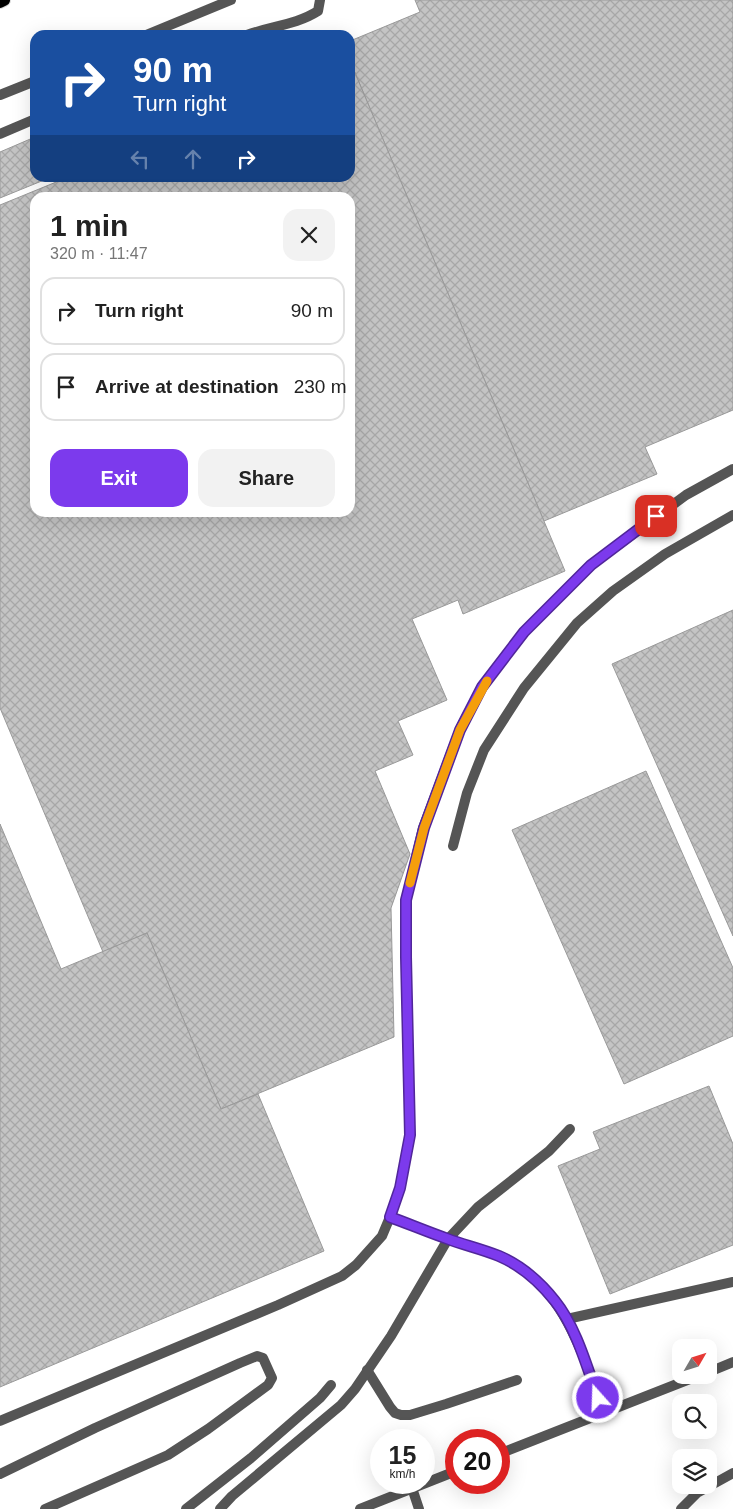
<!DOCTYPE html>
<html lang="en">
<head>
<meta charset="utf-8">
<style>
	:root { --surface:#fff; --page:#f2f2f2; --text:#222; --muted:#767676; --line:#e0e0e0; --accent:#7c3aed }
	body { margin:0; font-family:Arial,sans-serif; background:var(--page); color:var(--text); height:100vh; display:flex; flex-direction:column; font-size:19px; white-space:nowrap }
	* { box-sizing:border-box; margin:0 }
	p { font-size:16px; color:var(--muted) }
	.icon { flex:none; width:28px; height:28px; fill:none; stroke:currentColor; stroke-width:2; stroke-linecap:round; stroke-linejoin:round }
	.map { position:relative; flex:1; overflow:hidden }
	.drawer { position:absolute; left:30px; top:192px; width:325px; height:325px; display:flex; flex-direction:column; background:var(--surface); border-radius:15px; box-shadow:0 5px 20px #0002 }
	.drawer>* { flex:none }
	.top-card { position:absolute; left:30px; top:30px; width:325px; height:152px; border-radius:15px; box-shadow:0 5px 20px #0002; background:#1a4fa0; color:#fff; overflow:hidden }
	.needle { width:32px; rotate:51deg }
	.tools { position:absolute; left:672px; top:1339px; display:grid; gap:10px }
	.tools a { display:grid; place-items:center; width:45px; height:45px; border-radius:10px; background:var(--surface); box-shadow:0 5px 20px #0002; font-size:25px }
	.speed { position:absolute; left:370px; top:1429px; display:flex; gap:10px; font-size:25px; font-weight:700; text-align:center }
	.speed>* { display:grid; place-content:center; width:65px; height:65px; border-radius:50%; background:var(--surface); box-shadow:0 5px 20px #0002; line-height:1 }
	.speed small { font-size:12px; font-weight:400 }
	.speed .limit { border:8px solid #d22; background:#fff; color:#111 }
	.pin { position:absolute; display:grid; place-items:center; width:42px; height:42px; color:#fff; margin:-21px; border-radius:10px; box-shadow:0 2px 8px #0006 }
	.me { position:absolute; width:55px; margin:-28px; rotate:340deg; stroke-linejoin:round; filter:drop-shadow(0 0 4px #0008) }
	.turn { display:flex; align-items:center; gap:18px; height:105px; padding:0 20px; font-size:22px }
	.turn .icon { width:65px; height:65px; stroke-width:2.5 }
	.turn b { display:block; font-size:35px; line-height:42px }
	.lanes { display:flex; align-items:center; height:48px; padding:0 20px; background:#0003; justify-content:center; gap:25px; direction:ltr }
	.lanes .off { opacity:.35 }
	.round { display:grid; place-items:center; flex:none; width:52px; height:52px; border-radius:15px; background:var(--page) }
	.head { display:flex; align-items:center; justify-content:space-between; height:85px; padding:0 20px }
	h1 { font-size:30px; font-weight:600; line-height:38px }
	.button { display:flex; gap:10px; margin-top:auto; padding:10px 20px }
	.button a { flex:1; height:58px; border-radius:15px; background:var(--accent); color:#fff; font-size:20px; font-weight:600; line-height:58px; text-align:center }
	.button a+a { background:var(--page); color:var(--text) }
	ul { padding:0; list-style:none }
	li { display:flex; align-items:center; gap:15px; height:68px; margin:0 10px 8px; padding:0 10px; border:2px solid var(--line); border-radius:15px }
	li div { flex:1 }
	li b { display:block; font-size:19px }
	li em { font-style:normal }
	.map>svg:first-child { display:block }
</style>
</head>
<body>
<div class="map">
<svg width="733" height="1509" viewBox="0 0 733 1509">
	<defs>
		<pattern id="building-cross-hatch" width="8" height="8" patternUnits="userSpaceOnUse" patternTransform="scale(1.25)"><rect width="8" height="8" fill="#c4c4c4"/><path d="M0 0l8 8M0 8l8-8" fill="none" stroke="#a7a7a7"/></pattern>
	</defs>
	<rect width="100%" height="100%" fill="#fff"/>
	<g fill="url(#building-cross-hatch)" stroke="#999" fill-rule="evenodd">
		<path d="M415,0H733V410L645,447L657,474L544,521L350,61V41L420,12Z"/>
		<path d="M350,61L565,571L463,614L458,600L412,619L447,700L398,721L413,755L375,771L410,854L391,908L394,1037L221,1109L147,933L103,952L0,708V205L66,178H350ZM35,198H350V512H35Z"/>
		<path d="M35,137V178H49L0,198V152Z"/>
		<path d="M733,610V936L612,664Z"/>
		<path d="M646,771L733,968V1036L624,1084L512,830Z"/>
		<path d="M0,824L61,969L147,933L221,1109L258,1094L324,1251L0,1387Z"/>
		<path d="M709,1086L733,1144V1245L610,1294L558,1166L600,1149L593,1132Z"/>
	</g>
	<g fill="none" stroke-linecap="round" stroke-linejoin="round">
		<g stroke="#dbdbdb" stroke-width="14">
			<path id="primary" d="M0,2L4,0"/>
		</g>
		<g stroke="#555" stroke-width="10">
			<path d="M146,35L231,0"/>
			<path d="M247,35C271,26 296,25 318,11L320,0"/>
			<path d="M0,95L35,81"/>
			<path d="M0,134L35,119"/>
			<path d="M453,846L467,793L484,750L524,688L577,623L613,591L665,554L733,515"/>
			<path d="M390,1217C409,1224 428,1232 448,1239C464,1245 482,1249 499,1256C563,1283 582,1353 604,1413"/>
			<path d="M567,1319L733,1282"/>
			<path d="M367,1370L390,1407L395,1413L401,1415H410L446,1404L517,1380"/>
			<path d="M0,1421L278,1305L342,1276L356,1265L382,1236L390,1217L400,1188L410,1135L406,957V900L423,828L460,729L482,687L524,632L591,565L686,495L733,469"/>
			<path d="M0,1474L95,1428L240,1363L257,1356L263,1358L272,1378L268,1385L208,1429L168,1455L45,1509"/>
			<path d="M186,1509L251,1458L320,1398L331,1385"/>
			<path d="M220,1509L232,1496L341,1405L355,1389L391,1336L448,1239L478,1207L549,1151L570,1129"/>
		</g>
		<g stroke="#555" stroke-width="10">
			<path d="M709,1372L733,1362"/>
			<path d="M499,1454L700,1375"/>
			<path d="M412,1488L419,1509"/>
			<path d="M360,1509L456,1471"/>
			<path d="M681,1509L697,1493L733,1473"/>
		</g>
		<use href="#primary" stroke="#000" stroke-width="12"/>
	</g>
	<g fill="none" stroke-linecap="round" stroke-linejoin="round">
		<g stroke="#51269a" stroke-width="12">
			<path id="route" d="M598,1398C587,1367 576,1327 555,1301C540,1282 520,1265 499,1256C482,1249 464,1245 448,1239C428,1232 409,1224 390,1217L400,1188L410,1135L406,957V900L424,828L460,730L482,687L524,632L591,565L656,516"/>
		</g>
		<use href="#route" stroke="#7c3aed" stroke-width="9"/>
		<path stroke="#f59e0b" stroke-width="9" d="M410,883L424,828L460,730L487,681"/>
	</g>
</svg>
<div class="tools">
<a><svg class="needle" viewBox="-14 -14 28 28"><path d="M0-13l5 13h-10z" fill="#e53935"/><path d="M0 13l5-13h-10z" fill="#767676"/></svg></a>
<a><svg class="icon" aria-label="search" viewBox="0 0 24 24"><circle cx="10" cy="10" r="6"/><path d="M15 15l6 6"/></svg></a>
<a><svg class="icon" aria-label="layers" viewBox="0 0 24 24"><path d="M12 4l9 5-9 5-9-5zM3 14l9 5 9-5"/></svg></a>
</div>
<div class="speed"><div>15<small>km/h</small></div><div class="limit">20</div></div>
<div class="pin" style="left:656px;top:516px;background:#d93025"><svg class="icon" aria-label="arrive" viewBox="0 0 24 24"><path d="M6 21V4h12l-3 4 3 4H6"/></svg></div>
<svg class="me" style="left:598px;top:1398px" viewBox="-20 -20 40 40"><circle r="17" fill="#7c3aed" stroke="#fff" stroke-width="3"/><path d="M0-11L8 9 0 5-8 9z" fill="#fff"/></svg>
<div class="top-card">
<div class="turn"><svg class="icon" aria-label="right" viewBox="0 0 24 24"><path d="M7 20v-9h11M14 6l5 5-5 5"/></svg><div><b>90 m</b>Turn right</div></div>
<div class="lanes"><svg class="icon off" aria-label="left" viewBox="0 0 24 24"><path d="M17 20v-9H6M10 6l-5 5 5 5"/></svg><svg class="icon off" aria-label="ahead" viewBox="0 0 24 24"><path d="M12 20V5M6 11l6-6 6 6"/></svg><svg class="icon" aria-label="right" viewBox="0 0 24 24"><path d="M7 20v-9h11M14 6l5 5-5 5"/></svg></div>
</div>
<section class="drawer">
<div class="head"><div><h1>1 min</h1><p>320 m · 11:47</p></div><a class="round"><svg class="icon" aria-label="close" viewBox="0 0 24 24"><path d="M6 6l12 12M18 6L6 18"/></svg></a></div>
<ul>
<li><svg class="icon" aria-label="right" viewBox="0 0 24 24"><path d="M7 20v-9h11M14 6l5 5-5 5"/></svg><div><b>Turn right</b></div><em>90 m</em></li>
<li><svg class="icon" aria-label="arrive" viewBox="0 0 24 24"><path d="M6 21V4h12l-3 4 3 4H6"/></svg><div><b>Arrive at destination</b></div><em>230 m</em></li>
</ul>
<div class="button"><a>Exit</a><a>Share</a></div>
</section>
</div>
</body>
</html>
